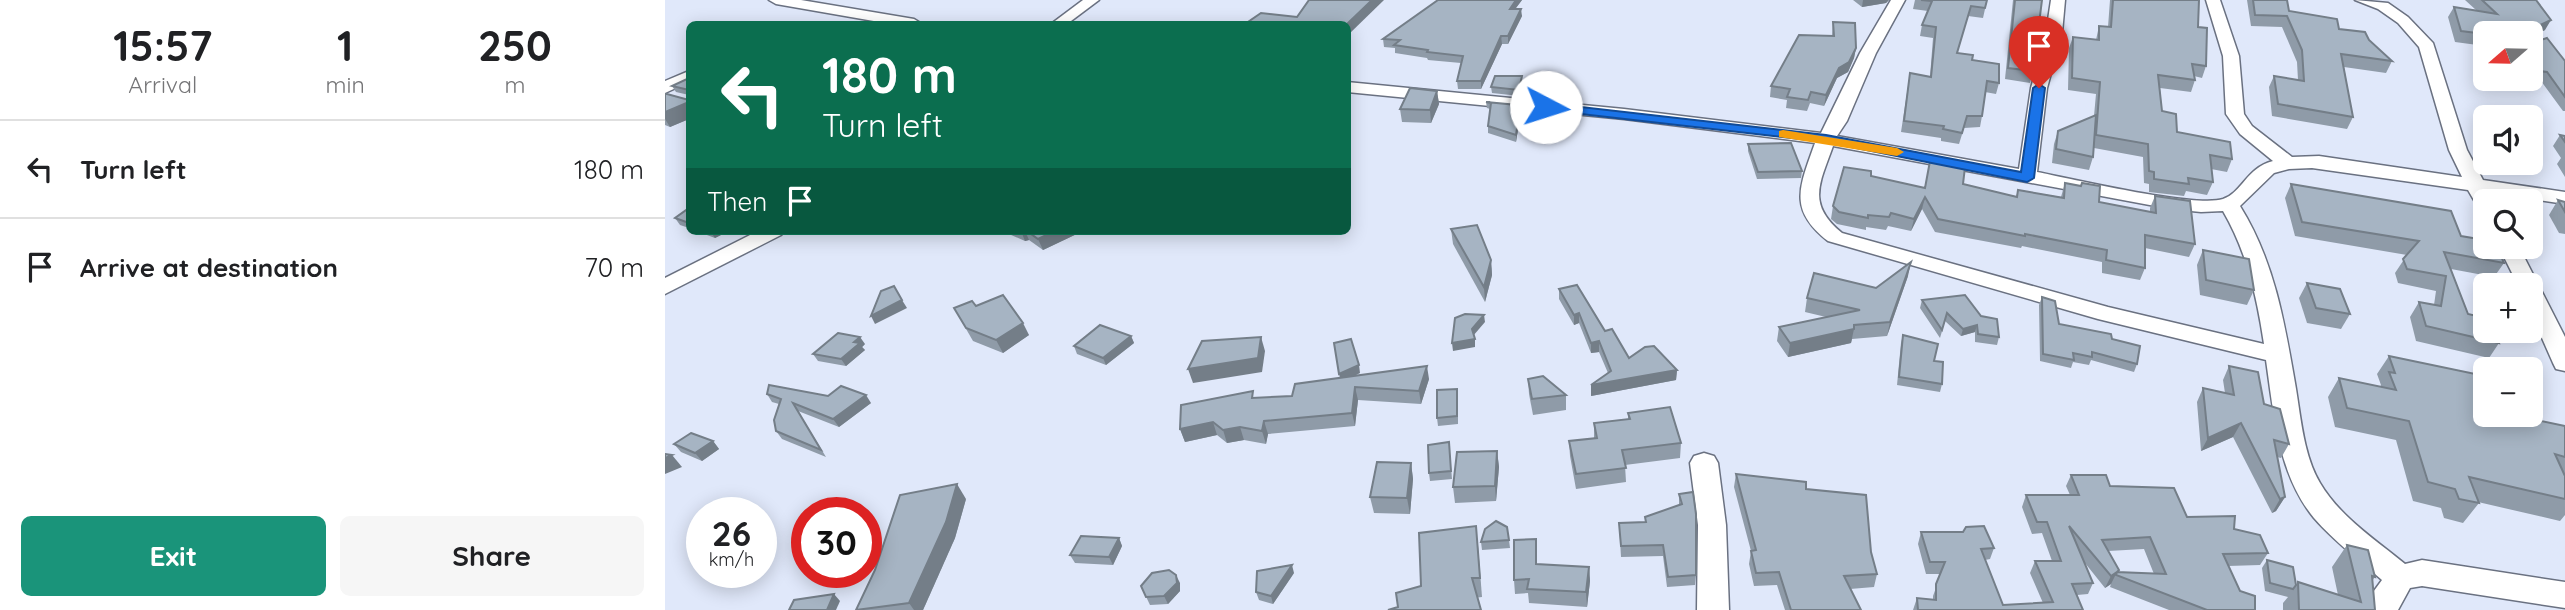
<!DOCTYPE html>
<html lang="en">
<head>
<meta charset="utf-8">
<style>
	:root { --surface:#fff; --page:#f6f6f6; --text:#202124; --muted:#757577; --line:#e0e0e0; --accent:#1a947a }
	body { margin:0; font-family:Quicksand,sans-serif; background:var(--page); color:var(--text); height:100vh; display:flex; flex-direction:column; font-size:26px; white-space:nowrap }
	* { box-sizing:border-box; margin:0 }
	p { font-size:23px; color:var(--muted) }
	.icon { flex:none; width:38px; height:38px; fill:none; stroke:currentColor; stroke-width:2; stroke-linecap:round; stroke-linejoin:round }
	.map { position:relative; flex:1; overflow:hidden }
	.drawer { display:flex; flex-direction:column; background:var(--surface); width:665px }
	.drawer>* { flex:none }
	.guide { position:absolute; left:21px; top:21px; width:665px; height:214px; border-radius:10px; box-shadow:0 4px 18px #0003; background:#0b6e4f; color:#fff; overflow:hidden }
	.needle { width:46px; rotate:250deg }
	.fabs { position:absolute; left:1808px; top:21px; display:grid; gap:14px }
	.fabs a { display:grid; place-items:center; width:70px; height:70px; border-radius:10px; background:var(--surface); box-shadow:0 4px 18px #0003; font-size:35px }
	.speed { position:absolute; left:21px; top:497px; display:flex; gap:14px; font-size:35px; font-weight:700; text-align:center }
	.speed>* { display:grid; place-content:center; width:91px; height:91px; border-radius:50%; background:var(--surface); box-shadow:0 4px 18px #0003; line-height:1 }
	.speed small { font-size:18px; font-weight:400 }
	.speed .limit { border:10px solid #d22; background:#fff; color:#111 }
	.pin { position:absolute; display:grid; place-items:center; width:60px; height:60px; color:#fff; margin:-72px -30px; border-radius:50% 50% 50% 0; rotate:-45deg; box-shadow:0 0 7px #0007 }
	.pin .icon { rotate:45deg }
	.me { position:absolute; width:77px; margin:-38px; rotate:95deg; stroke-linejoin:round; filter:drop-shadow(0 0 5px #0008) }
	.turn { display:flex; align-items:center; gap:24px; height:147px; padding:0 21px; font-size:32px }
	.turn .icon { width:91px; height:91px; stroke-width:2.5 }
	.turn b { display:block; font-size:49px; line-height:60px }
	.then { display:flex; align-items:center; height:66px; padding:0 21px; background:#0003; gap:14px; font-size:26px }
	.eta { display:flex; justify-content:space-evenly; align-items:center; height:119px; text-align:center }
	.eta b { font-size:42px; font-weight:700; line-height:49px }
	.action { display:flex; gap:14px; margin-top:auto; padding:14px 21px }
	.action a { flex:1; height:80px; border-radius:10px; background:var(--accent); color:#fff; font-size:28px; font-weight:700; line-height:80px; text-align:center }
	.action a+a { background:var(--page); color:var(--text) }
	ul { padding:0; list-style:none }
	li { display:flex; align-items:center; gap:21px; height:98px; padding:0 21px; border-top:2px solid var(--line) }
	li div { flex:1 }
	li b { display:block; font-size:26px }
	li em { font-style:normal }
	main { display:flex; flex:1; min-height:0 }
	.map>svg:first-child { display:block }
</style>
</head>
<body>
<main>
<section class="drawer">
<div class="eta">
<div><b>15:57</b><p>Arrival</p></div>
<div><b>1</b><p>min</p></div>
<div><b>250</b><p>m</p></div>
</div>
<ul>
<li><svg class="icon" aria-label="left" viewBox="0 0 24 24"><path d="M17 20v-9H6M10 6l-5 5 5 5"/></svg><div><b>Turn left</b></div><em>180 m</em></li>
<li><svg class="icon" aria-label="arrive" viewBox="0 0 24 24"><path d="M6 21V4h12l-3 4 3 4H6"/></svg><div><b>Arrive at destination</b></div><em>70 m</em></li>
</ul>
<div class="action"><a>Exit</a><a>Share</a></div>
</section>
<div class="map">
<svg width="1900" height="610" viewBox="0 0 1900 610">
	<rect width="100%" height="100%" fill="#e0e8fa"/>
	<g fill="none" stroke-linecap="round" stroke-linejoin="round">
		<g stroke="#6a7181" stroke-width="3">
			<g id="minor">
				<path d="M104,0H136L249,19L257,24H226L111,4Z"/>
				<path d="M418,0H434L402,24H386Z"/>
				<path d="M1226,0H1240L1211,53L1182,121L1172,136L1354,169L1366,88L1381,33L1386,0H1400L1397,33L1382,88L1372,172C1408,179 1530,208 1558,199C1578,192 1581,168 1608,161L1575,134L1561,114L1558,56L1541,0H1555L1574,56L1579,114L1587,126L1627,157L1654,156L1797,177L1784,150L1754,47L1733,23L1713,9L1690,0L1723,3L1743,17L1768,43L1802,150L1818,180L1900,192V204L1825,193L1829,201H1820V209L1813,207L1803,190L1647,168L1624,169L1609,173L1575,206C1610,262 1620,325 1631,389C1636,420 1639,456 1655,483C1675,517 1711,540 1740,564L1757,560L1900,582V608L1757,586L1745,588L1733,610H1701L1706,595L1717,580C1694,560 1669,541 1649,518C1613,474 1609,415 1601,360L1433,319L1163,241C1122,209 1135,186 1150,143L959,119L682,92V82L959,109L1156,133L1195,53ZM1168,146L1506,209L1536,212L1558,211C1582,252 1592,297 1599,344L1443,307L1177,233C1141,204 1155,183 1168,146Z"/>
				<path d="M24,71V82L0,93V81Z"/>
				<path d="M93,231H119L116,235L0,294V278Z"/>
				<path d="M1834,247H1854L1900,337V371L1891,369L1888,363L1866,313V285H1853Z"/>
				<path d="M1039,453L1049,456L1053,463L1061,525L1064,610H1032L1033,525L1025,463L1029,456Z"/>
			</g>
		</g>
		<use href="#minor" fill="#fff" fill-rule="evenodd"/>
	</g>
	<g fill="#8f9ba8" fill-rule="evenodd">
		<path d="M773,0H857L850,9L857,16L843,44H837L816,89H793L792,81L796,63L763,60L762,58L730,53V48L719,47L718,39Z"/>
		<path d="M1188,0H1224L1221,3L1197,7Z"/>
		<path d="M1250,0H1322L1318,18L1303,16L1292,53L1307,60L1334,83L1331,94L1320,92L1317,116L1315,127L1299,128L1294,144L1276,141V138L1236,132L1245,73L1265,77L1268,38L1255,36L1257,25L1263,11L1248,9Z"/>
		<path d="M1348,0H1377L1368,71L1365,83L1340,79Z"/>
		<path d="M1445,0H1534L1533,27L1541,66L1537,78L1529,76L1530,80L1526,92L1495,88L1497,111L1512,132L1567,159L1562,172L1546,169L1548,182L1542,195L1521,191L1519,196L1484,192V184L1479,183L1478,157L1429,148L1428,157L1424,170L1387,163L1389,144L1393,131L1429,116L1431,94L1403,90L1404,48L1408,37L1431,40L1434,26L1443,27Z"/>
		<path d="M1582,0H1622L1624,11L1704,40L1727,61L1721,73L1679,67L1688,117L1682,129L1607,116L1604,87L1609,76L1633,80L1632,62L1617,27L1586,26Z"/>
		<path d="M1800,0H1871L1880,30L1866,37V33H1820V46L1790,42L1783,17L1789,7L1811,10Z"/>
		<path d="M1168,22L1191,48L1189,58L1183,72L1172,78L1159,106L1145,103L1142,111L1121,108L1122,100L1105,97L1106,86L1167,36Z"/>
		<path d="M1866,43L1900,61V111H1898L1876,81L1863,79H1866Z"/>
		<path d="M24,78V95L11,92L7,86Z"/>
		<path d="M857,82L855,96L827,93L826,87Z"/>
		<path d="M772,91L774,104L766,123L737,122L735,109Z"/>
		<path d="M0,94L24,100V119L5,127L0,125Z"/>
		<path d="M821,102L852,109L855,116L851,142L823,133V126L825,109L822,108Z"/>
		<path d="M1895,135L1900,136V177L1892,164L1896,158L1888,146Z"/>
		<path d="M1083,144L1137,171L1136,178L1092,179L1083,151Z"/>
		<path d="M1206,176L1260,188L1298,184L1351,197L1353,190L1396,197L1400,183L1434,202L1485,212V208L1490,196L1530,244L1524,257L1480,248V268L1475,280L1437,273V262L1357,246L1356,248L1270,232L1257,209L1246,231L1223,226L1221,230L1201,227V230L1172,224L1166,219L1168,206Z"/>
		<path d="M1626,184L1796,236L1839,263L1829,277L1786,269L1803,314L1834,343L1824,358L1751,341L1745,317L1754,302L1769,305L1771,291L1733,283L1730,273L1742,255L1630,236L1620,198Z"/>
		<path d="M1893,200L1900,202V234L1894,233L1884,215Z"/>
		<path d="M24,208V228L15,225L10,218Z"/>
		<path d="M786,229L826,260L827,275L820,302L788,244Z"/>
		<path d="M31,231H64L50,238Z"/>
		<path d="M337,231H418L378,250L364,240L360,241Z"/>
		<path d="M518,231H536L532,235Z"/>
		<path d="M1538,250L1589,290L1582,305L1535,295L1532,265Z"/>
		<path d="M1243,276L1222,336L1187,339L1186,343L1123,357L1112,341L1114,327L1161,317L1140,312L1142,298L1211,288Z"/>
		<path d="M1642,283L1685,314L1676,329L1642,323L1634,298Z"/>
		<path d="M894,289L940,331L964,358L1012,370L1011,380L926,396L943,373L934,352L926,353L914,323L909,325L894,299Z"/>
		<path d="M1377,297L1394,324L1447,339L1472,364L1469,372L1426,360L1424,365L1408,362L1406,368L1375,361L1374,305Z"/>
		<path d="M1257,300L1316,316L1334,337L1332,345L1310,342V332L1296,336L1280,321L1275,338L1255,308Z"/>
		<path d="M311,306L364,335L338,353L308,341L289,308Z"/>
		<path d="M1238,335L1269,361L1277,384L1275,392L1232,385L1236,343Z"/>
		<path d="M466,336L469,343L441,365L412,354L409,346Z"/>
		<path d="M200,344L197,347L200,350L181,366L153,361L148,354Z"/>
		<path d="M1724,356L1820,415L1900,426V515L1895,521L1813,502L1814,503L1798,523L1779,518L1776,508L1748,501L1731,440L1670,427L1663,397L1674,378L1715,387L1716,385L1712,374Z"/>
		<path d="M1564,366L1599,404L1624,444L1616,458L1612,457L1620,497L1611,511L1607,513L1568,437L1536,451L1532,402L1538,388L1560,393L1558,380Z"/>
		<path d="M695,373L689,376L764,379L756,404L693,400L690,426L603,434L601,444L579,440L562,443L552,435L520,442L515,429L591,398L627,396L675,378Z"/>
		<path d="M863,379L901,395V410L868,415L864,394Z"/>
		<path d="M102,394L206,403L174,427L133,411L161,457L117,439L111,431L114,404L107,402Z"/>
		<path d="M793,397V424L773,426L772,418Z"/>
		<path d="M963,413L1016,443L1015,458L960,465L961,482L911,489L905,456L904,441L929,438V423L963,419Z"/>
		<path d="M48,441L54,449L37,461L16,452L9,444Z"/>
		<path d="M784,442L787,479L765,481L764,473Z"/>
		<path d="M832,451L834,467L831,501L790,503L788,487Z"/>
		<path d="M746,463L748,479L745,514L709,513L705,497Z"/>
		<path d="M1071,474L1141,489L1206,552L1212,574L1209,587L1185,589L1196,610H1120L1112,585L1089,586L1084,564L1086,551L1069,487Z"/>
		<path d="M1406,475L1445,486L1522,517L1569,529L1603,553L1595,565L1563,566L1575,591L1590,610H1504L1445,587L1446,584L1440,588L1420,563L1428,583L1423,594L1412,595L1418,610H1248L1252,598L1268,600V596L1276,574H1261L1253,544L1256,532L1329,548L1325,559L1320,560L1338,605L1378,603L1365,573L1370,561H1387L1377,533L1367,534L1357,507L1361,495H1405L1401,486ZM1479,549L1489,574L1454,572V570L1443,551Z"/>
		<path d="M1014,494L1031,575L1030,585L1002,587L998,556L956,557L954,523L980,522V517L1014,505Z"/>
		<path d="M301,499L290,538L258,610H191Z"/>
		<path d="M454,538L457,546L448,565L410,563L405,555Z"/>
		<path d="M844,540L845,548L817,550L816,542Z"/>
		<path d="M813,545L817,597L733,607L756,586Z"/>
		<path d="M1682,545L1710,577L1707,581L1710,610H1618V603L1623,597L1600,591L1597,568L1602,560L1631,585L1633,582L1673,595L1667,567Z"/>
		<path d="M872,553V564L924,567L925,581L922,607L864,603L863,593L850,594L849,580Z"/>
		<path d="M629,573L608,604L594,600L591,592Z"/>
		<path d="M515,583V591L503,604L485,605L476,586Z"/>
	</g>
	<g fill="#747e88">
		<path d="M707,0H719L682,36V24Z"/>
		<path d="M851,0H857L845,16V9Z"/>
		<path d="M1198,0H1224L1221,3L1197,7Z"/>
		<path d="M856,9L857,16L843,44V36Z"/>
		<path d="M1886,20L1880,30L1866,37V33H1858Z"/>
		<path d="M836,36L837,44L816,89V81Z"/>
		<path d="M1191,48L1189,58L1183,72L1172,78L1159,106L1161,95L1174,68Z"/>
		<path d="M772,91L774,104L766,123L765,110Z"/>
		<path d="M24,102V119L5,127L0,119V112Z"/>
		<path d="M855,109V116L851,142V135Z"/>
		<path d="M1260,197L1257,209L1246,231L1249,219Z"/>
		<path d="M45,231H64L50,238Z"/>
		<path d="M356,231H360L364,240L360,241Z"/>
		<path d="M390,231H418L378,250L373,239Z"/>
		<path d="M826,260L827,275L820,302L819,287Z"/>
		<path d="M1246,262L1243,276L1222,336L1225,322Z"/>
		<path d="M237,300L242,308L210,324L206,316Z"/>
		<path d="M914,313V323L909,325V315Z"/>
		<path d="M819,315L820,322L808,336L807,329Z"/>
		<path d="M358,323L364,335L338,353L331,340Z"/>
		<path d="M1312,325L1310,332L1296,336L1298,329Z"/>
		<path d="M1189,329L1186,343L1123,357L1125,343Z"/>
		<path d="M466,336L469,343L441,365L438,358Z"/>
		<path d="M195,337L200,344L197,347L200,350L181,366L176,359L189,342Z"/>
		<path d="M596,337L600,351L597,372L528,383L523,369Z"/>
		<path d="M810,339V347L788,351L787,343Z"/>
		<path d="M934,341V352L926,353V343Z"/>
		<path d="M694,365L695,373L676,382L674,374Z"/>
		<path d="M762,366L764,379L756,404L754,391Z"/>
		<path d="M1012,370L1011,380L926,396V385Z"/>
		<path d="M690,387L693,400L690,426L687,413Z"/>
		<path d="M201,395L206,403L174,427L168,419Z"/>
		<path d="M599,421L603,434L601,444L597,431Z"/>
		<path d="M548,422L552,435L520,442L515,429Z"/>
		<path d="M1576,423L1568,437L1536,451L1543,438Z"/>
		<path d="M575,427L579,440L562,443L558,430Z"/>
		<path d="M48,441L54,449L37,461L30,453Z"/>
		<path d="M832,451L834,467L831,501L830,486Z"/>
		<path d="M7,455L17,467L0,474V458Z"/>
		<path d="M746,463L748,479L745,514L742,498Z"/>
		<path d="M292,484L301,499L290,538L258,610H249L244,603Z"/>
		<path d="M1620,497L1611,511L1607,513L1615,499Z"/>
		<path d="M454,538L457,546L448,565L444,557Z"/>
		<path d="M627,565L629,573L608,604L606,596Z"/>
		<path d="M924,567L925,581L922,607L921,592Z"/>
		<path d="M1452,572L1446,584L1440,588L1446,576Z"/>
		<path d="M511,575L515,583V591L503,604L499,596Z"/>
		<path d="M169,594L175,601L171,610H162Z"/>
	</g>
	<g fill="#a6b4c3" stroke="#747e88" stroke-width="2" fill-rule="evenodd">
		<path d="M644,0H707L682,24H580L596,13L632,17Z"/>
		<path d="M773,0H851L845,9H856L843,36H836L816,81H792L798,56L762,52L763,50L729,45L735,40L718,39Z"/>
		<path d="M1256,0H1322L1320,8L1306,6L1292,53L1308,55L1307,60L1334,64V83L1322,81L1317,116H1302L1297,133L1278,129L1279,126L1239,121L1245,73L1266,77L1271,27L1257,25L1267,1Z"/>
		<path d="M1350,0H1377L1368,71L1343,68Z"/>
		<path d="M1448,0H1534L1533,27L1542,28L1541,66L1527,64L1530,80L1493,75L1497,111L1511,114L1512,132L1565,142L1567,159L1545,155L1548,182L1523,178L1524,184L1489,179V172L1484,171L1483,144L1431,135L1435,82L1407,78L1408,37L1434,40V26L1446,27Z"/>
		<path d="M1588,0H1622L1624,11L1672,19L1674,29L1700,32L1704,40L1727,61L1676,54L1688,117L1613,104L1609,76L1639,81L1637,50L1622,16L1590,15Z"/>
		<path d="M1817,0H1871L1886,20L1858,33L1820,34L1796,31L1789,7L1832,14Z"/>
		<path d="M1168,22L1190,23L1191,48L1184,62L1174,68L1161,95L1146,92L1143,100L1122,97L1125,89L1106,86L1134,35L1169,36Z"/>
		<path d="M1882,38L1900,61V97L1882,72L1866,70V43Z"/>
		<path d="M830,76H857L854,90L826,87Z"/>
		<path d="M24,78V90L7,86Z"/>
		<path d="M745,88L772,91L765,110L735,109Z"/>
		<path d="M0,94H2L24,100V102L0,112Z"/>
		<path d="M821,102L852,105L851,109H855L851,135L823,126L826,103Z"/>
		<path d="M1431,115L1428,157L1391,149L1393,131Z"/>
		<path d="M1895,135L1900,136V142Z"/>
		<path d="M1126,143L1137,171L1093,172L1083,144Z"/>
		<path d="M1265,161L1300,167L1298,184L1352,197L1353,190L1399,198L1400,183L1416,186L1417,183L1435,186L1434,202L1491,213L1490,196L1525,201L1530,244L1480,235V268L1441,260L1442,250L1360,234V236L1273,219L1260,197L1249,219L1226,213L1224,217L1203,215V218L1174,212L1168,206L1179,167L1206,171V176L1260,188Z"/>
		<path d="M1626,184L1786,211L1796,236L1820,240V247H1832L1839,263L1779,252L1803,314L1820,318V331H1830L1834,343L1761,326L1754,302L1776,306L1781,276L1742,269L1738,259L1754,241L1637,222Z"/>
		<path d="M1893,200L1900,202V212Z"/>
		<path d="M24,208V223L10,218Z"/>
		<path d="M812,225L826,260L819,287L786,229Z"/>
		<path d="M362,231H390L373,239Z"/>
		<path d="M1538,250L1584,259L1589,290L1541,280Z"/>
		<path d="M1246,262L1225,322L1189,325V329L1125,343L1114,327L1195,310L1142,298L1149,273L1211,288Z"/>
		<path d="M1642,283L1675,289L1685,314L1651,308Z"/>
		<path d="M912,285L940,331L947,329L964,358L980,347L989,346L1012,370L926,385L946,371L934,341L926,343L914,313L909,315L894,289Z"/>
		<path d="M229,286L237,300L206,316L216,291Z"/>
		<path d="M338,295L358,323L331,340L301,328L289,308L307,301L311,306Z"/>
		<path d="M1300,295L1316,316L1332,319L1334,337L1313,334L1312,325L1298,329L1282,313L1277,330L1257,300Z"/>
		<path d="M1377,297L1390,301L1394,324L1446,334L1447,339L1475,346L1472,364L1427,352V357L1408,353L1409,360L1378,354Z"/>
		<path d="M800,314L819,315L807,329L810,339L787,343L790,318Z"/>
		<path d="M435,325L466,336L438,358L409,346Z"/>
		<path d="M173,333L195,337L189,342L195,343L176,359L148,354Z"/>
		<path d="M1238,335L1273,344L1269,361L1278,362L1277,384L1234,377Z"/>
		<path d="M596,337L593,358L523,369L537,341Z"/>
		<path d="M686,339L694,365L674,374L669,343Z"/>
		<path d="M1724,356L1820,376V415H1848L1900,426V457L1890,454L1900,476V499L1804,477L1814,503L1794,499L1790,489L1763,482L1744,421L1682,408L1674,378L1731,390L1724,372L1730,373Z"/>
		<path d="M762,366L754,391L690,387L687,413L599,421L597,431L575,427L558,430L548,422L515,429L516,405L588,391L587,398L627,396L630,384Z"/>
		<path d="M1564,366L1593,372L1599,404L1615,409L1624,444L1609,440L1620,497L1615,499L1576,423L1543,438L1538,388L1569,395Z"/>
		<path d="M878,376L901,395L867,399L863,379Z"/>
		<path d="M104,385L163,396L176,386L201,395L168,419L128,403L156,450L111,431L109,420L116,399L102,394Z"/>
		<path d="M792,389V416L772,418V390Z"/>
		<path d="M1005,407L1016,443L957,450L961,468L911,474L904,441L932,438L929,423L965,419L963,413Z"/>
		<path d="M26,433L48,441L30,453L9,444Z"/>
		<path d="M784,442L786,471L764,473L763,445Z"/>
		<path d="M832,451L830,486L788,487L792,452Z"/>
		<path d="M0,454L7,455L0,458Z"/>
		<path d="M712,462L746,463L742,498L705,497Z"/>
		<path d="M1071,474L1141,482V489L1201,495L1206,552L1212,574L1179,576L1196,610H1126L1114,572L1091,573L1086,551L1091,550Z"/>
		<path d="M1406,475H1441L1445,486L1509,488L1522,517L1570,516L1569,529L1595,535L1603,553L1558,554L1575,591L1590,596V610H1542L1451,575L1452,572L1446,576L1404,526L1428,583L1407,584L1418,610H1253L1252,598L1271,600V584L1280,562H1265L1256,532H1298L1301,527L1319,526L1329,548L1316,549L1338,605L1388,602L1370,561H1396L1382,522H1372L1361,495H1414ZM1485,537L1501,574L1452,572L1454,570L1437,540Z"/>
		<path d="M292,484L281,522L244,603L191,610L210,570L235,495Z"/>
		<path d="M1028,492L1031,514V575L1003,577L998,545L956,546L954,523L981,522L980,517L1017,504L1014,494Z"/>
		<path d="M831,521L842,527L844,540L816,542L820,529Z"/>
		<path d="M811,526L815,578H807L816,610H723L733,607L731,593L756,586L754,533Z"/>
		<path d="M416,536L454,538L444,557L405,555Z"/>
		<path d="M871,539V564L924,567L921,592L862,589L864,579L849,580V540Z"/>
		<path d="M1682,545L1703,550L1710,577L1707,576L1710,610H1634L1633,582L1696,602Z"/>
		<path d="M1602,560L1628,567L1631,585L1628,589L1605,583Z"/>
		<path d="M627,565L606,596L591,592L592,571Z"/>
		<path d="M504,570L511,575L512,583L499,596L481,597L476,586L487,573Z"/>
		<path d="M169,594L162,610H124L129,600Z"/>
	</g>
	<path fill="#1a73e8" stroke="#114b97" stroke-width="2" d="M1374,84L1380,88L1369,178L1362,182L1161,142L881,110L875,107L881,103L1161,135L1356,172L1368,88Z"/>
	<path fill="#f59e0b" d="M1118,130L1232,148L1239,152L1232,156L1114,137V131Z"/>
</svg>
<div class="fabs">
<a><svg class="needle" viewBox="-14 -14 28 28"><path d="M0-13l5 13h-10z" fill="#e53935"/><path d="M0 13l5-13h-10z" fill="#757577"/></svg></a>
<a><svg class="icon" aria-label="sound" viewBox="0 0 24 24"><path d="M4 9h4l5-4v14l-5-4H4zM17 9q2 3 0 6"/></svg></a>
<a><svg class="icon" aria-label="search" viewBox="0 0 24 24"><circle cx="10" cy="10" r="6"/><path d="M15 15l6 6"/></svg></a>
<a>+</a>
<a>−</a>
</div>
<div class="speed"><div>26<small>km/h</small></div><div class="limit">30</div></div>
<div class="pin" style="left:1374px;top:88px;background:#d93025"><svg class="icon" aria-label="arrive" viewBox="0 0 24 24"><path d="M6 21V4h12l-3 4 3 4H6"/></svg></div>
<svg class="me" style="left:881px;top:107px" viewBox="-20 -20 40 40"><circle r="19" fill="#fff"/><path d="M0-13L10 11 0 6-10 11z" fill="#1a73e8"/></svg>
<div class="guide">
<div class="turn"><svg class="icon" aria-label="left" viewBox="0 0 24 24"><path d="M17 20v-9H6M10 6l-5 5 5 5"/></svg><div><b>180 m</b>Turn left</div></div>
<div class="then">Then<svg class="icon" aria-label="arrive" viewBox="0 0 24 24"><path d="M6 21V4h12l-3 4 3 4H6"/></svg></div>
</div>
</div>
</main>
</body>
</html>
